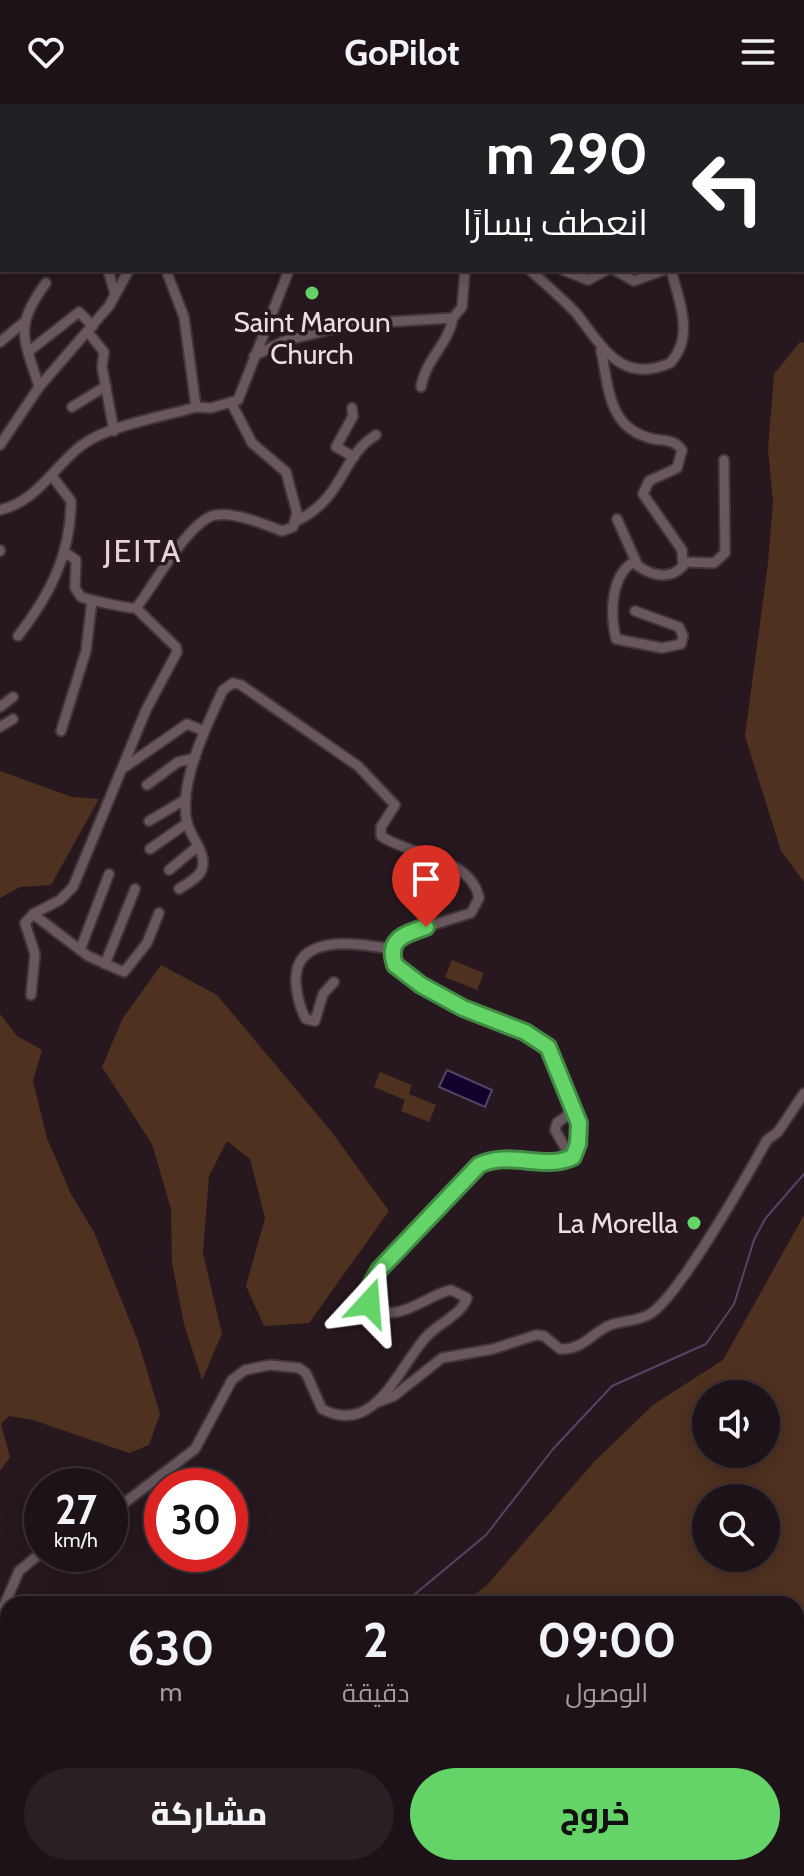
<!DOCTYPE html>
<html lang="ar">
<head>
<meta charset="utf-8">
<style>
	:root { --surface:#1d1217; --page:#2a2024; --text:#f1f3f6; --muted:#a09ea1; --line:#3b3236; --accent:#64d468 }
	body { margin:0; font-family:Cabin,Cairo,sans-serif; background:var(--page); color:var(--text); direction:rtl; height:100vh; display:flex; flex-direction:column; font-size:30px; white-space:nowrap }
	* { box-sizing:border-box; margin:0 }
	p { font-size:26px; color:var(--muted) }
	.icon { flex:none; width:44px; height:44px; fill:none; stroke:currentColor; stroke-width:2; stroke-linecap:round; stroke-linejoin:round }
	.map { position:relative; flex:1; overflow:hidden; direction:ltr }
	.panel { position:absolute; left:0px; top:1492px; width:804px; height:280px; display:flex; flex-direction:column; background:var(--surface); border-radius:24px 24px 0 0; box-shadow:0 4px 20px #0003,0 0 0 2px var(--line); direction:rtl }
	.panel>* { flex:none }
	.banner { position:absolute; left:0px; top:0px; width:804px; height:168px; box-shadow:0 4px 20px #0003,0 0 0 2px var(--line); direction:rtl; background:#202124; color:#fff; overflow:hidden }
	.tools { position:absolute; left:692px; top:1276px; display:grid; gap:16px }
	.tools a { display:grid; place-items:center; width:88px; height:88px; border-radius:50%; background:var(--surface); box-shadow:0 4px 20px #0003,0 0 0 2px var(--line); font-size:40px }
	.speed { position:absolute; left:24px; top:1364px; display:flex; gap:16px; font-size:40px; font-weight:700; text-align:center }
	.speed>* { display:grid; place-content:center; width:104px; height:104px; border-radius:50%; background:var(--surface); box-shadow:0 4px 20px #0003,0 0 0 2px var(--line); line-height:1 }
	.speed small { font-size:20px; font-weight:400 }
	.speed .limit { border:12px solid #d22; background:#fff; color:#111 }
	.pin { position:absolute; display:grid; place-items:center; width:68px; height:68px; color:#fff; margin:-82px -34px; border-radius:50% 50% 50% 0; rotate:-45deg; box-shadow:0 0 8px #0007 }
	.pin .icon { rotate:45deg }
	.me { position:absolute; width:88px; margin:-44px; rotate:19deg; stroke-linejoin:round; filter:drop-shadow(0 0 6px #0008) }
	.turn { display:flex; align-items:center; gap:28px; height:168px; padding:0 24px; font-size:36px }
	.turn .icon { width:104px; height:104px; stroke-width:2.5 }
	.turn b { display:block; font-size:56px; line-height:68px }
	.eta { display:flex; justify-content:space-evenly; align-items:center; height:136px; text-align:center }
	.eta b { font-size:48px; font-weight:800; line-height:56px }
	.primary-button { display:flex; gap:16px; margin-top:auto; padding:16px 24px }
	.primary-button a { flex:1; height:92px; border-radius:48px; background:var(--accent); color:#111; font-size:32px; font-weight:800; line-height:92px; text-align:center }
	.primary-button a+a { background:var(--page); color:var(--text) }
	header { display:flex; justify-content:space-between; align-items:center; height:104px; padding:0 24px; background:var(--surface); font-size:36px; font-weight:800 }
	.map>svg:first-child { display:block }
</style>
</head>
<body>
<header><svg class="icon" aria-label="menu" viewBox="0 0 24 24"><path d="M4 6h16M4 12h16M4 18h16"/></svg>GoPilot<svg class="icon" aria-label="heart" viewBox="0 0 24 24"><path d="M12 20l-8-8c-3-5 5-10 8-4 3-6 11-1 8 4z"/></svg></header>
<div class="map">
<svg width="804" height="1772" viewBox="0 0 804 1772">
	<rect width="100%" height="100%" fill="#27181f"/>
	<g fill="#4f311f" fill-rule="evenodd">
		<path d="M800,238L804,239V778L781,747L745,632L768,459L773,398L768,345L774,270Z"/>
		<path d="M0,667L72,693L99,695L51,781L20,783L0,794Z"/>
		<path d="M452,856L484,869L477,886L445,873Z"/>
		<path d="M161,861L217,891L331,1027L389,1107L309,1219L264,1222L246,1182L265,1114L250,1055L227,1037L209,1072L203,1149L222,1230L202,1276L184,1220L172,1159L171,1105L152,1040L102,963L123,914Z"/>
		<path d="M0,910L17,932L42,946L33,977L47,1034L71,1090L94,1128L138,1237L160,1310L149,1341L129,1349L33,1316L9,1312L1,1320L10,1353L0,1367Z"/>
		<path d="M380,968L412,981L409,990L436,1001L429,1018L401,1007L405,996L374,983Z"/>
		<path d="M804,1111V1601L796,1596V1500H462L487,1481L594,1358L653,1301L723,1256ZM706,1290H766V1350H706ZM706,1394H766V1454H706Z"/>
		<path d="M9,1764H120L126,1772H1Z"/>
		<path d="M256,1764H378L376,1772H252Z"/>
	</g>
	<path fill="#11032e" stroke="#524565" stroke-width="2" d="M447,966L492,986L485,1003L439,983Z"/>
	<g fill="none" stroke-linecap="round" stroke-linejoin="round">
		<path stroke="#524565" stroke-width="2" d="M403,1500L486,1431L553,1345L612,1282L706,1240L734,1200L754,1136L765,1115L804,1070"/>
		<path stroke="#11032e" stroke-width="12" d="M273,1772L275,1764"/>
		<g stroke="#3f3439" stroke-width="13">
			<g id="minor">
				<path d="M174,0L175,2"/>
				<path d="M544,0L545,2"/>
				<path d="M634,0V2"/>
				<path d="M678,0V2"/>
				<path d="M325,2L326,0"/>
				<path d="M414,2V0"/>
				<path d="M802,125H804"/>
				<path d="M802,159L804,160"/>
				<path d="M108,166L115,190"/>
				<path d="M166,166L184,213L196,303"/>
				<path d="M530,166C545,180 562,194 576,209C602,241 620,281 670,259C695,233 679,196 671,166"/>
				<path d="M563,166L588,176L607,166"/>
				<path d="M615,166L634,177L664,166"/>
				<path d="M88,228L104,248L102,263L114,327"/>
				<path d="M0,238L23,219"/>
				<path d="M601,246C609,284 608,326 654,335C666,337 675,336 682,346L677,364L649,377L643,390L682,446L683,462C670,476 653,472 638,462L617,415"/>
				<path d="M28,248L79,208L93,222"/>
				<path d="M254,252L284,237L353,220L453,214L462,203L465,166"/>
				<path d="M39,283C24,234 13,223 46,179"/>
				<path d="M421,283C425,256 448,241 453,214"/>
				<path d="M72,303L106,282"/>
				<path d="M352,304L353,312L336,343L354,353"/>
				<path d="M0,341L39,283L109,202L129,166"/>
				<path d="M0,406C38,397 53,363 82,341C109,321 163,313 196,303L211,304L238,296L289,166"/>
				<path d="M295,418C346,393 339,354 376,331"/>
				<path d="M0,446V447"/>
				<path d="M66,449L76,456L75,484L81,493C90,496 130,505 136,504L176,543L177,548L146,606L73,783L60,796L33,810L88,852L124,868L147,839L159,809"/>
				<path d="M635,457C610,471 610,510 616,535L662,544L681,540L683,532L679,523L635,507"/>
				<path d="M686,458L714,459L725,449L724,356"/>
				<path d="M136,504C152,485 190,414 216,411C234,408 264,420 282,427L293,423L297,409L286,368L252,339L232,300"/>
				<path d="M18,532C50,491 71,450 71,397L52,372"/>
				<path d="M0,603L13,593"/>
				<path d="M0,623L13,615"/>
				<path d="M61,627L86,547L92,496"/>
				<path d="M125,663L187,620L204,627"/>
				<path d="M147,681L178,658L195,654"/>
				<path d="M149,717L186,695"/>
				<path d="M150,745L187,719"/>
				<path d="M169,766L198,742"/>
				<path d="M80,846L109,770"/>
				<path d="M105,860L135,785"/>
				<path d="M334,878L323,890L315,917L306,915C299,903 297,892 296,879C293,827 360,840 392,845"/>
				<path d="M31,891L35,850L25,819L33,810"/>
				<path d="M571,1054L555,1026L557,1019L575,1006"/>
				<path d="M378,1298L394,1292L442,1254L493,1245L536,1231L544,1232L560,1245C582,1246 590,1231 608,1222C621,1216 637,1218 650,1210C679,1192 747,1072 767,1036L778,1028L804,989"/>
				<path d="M110,1410L195,1345L232,1276L245,1266L270,1261L299,1264L306,1269L322,1305C376,1333 398,1263 427,1232C439,1219 461,1211 467,1194L451,1186C423,1192 396,1224 369,1199L368,1186L379,1166L479,1061C510,1046 544,1067 573,1053L578,1040L579,1019L548,943L525,928L463,904L421,881L395,861L392,845L403,830L471,809L479,794C471,753 410,752 381,732V723L395,701L358,662L241,581L233,579L223,586C207,621 178,679 187,718C190,733 207,748 202,765C199,774 186,780 179,785"/>
				<path d="M0,1511L19,1467L42,1448"/>
				<path d="M0,1648L8,1679"/>
				<path d="M796,1710L804,1703"/>
				<path d="M0,1752L8,1741"/>
				<path d="M736,1772L739,1764"/>
			</g>
		</g>
		<g stroke="#3f3439" stroke-width="18">
			<path id="highway" d="M0,5L1,0"/>
		</g>
		<use href="#minor" stroke="#68575e" stroke-width="9"/>
		<use href="#highway" stroke="#c085cb" stroke-width="14"/>
	</g>
	<g fill="none" stroke-linecap="round" stroke-linejoin="round">
		<g stroke="#418a44" stroke-width="20">
			<path id="route" d="M369,1199L368,1186L379,1166L479,1061C510,1046 544,1067 573,1053L578,1040L579,1019L548,943L525,928L463,904L421,881L395,861C386,835 405,830 426,823"/>
		</g>
		<use href="#route" stroke="#64d468" stroke-width="14"/>
	</g>
	<g fill="#64d468" stroke="#27181f" stroke-width="3">
		<circle cx="312" cy="189" r="8"/>
		<circle cx="694" cy="1119" r="8"/>
	</g>
	<g text-anchor="middle" stroke-width="7" stroke-linejoin="round" paint-order="stroke">
		<g font-size="28" fill="#eadfe4" stroke="#27181f">
			<text x="312" y="228">Saint Maroun<tspan x="312" dy="32">Church</tspan></text>
			<text x="678" y="1129" text-anchor="end">La Morella</text>
		</g>
		<g font-size="32" letter-spacing="2" fill="#e7d2da" stroke="#27181f">
			<text x="143" y="458">JEITA</text>
		</g>
	</g>
</svg>
<div class="tools">
<a><svg class="icon" aria-label="sound" viewBox="0 0 24 24"><path d="M4 9h4l5-4v14l-5-4H4zM17 9q2 3 0 6"/></svg></a>
<a><svg class="icon" aria-label="search" viewBox="0 0 24 24"><circle cx="10" cy="10" r="6"/><path d="M15 15l6 6"/></svg></a>
</div>
<div class="speed"><div>27<small>km/h</small></div><div class="limit">30</div></div>
<div class="pin" style="left:426px;top:823px;background:#d93025"><svg class="icon" aria-label="arrive" viewBox="0 0 24 24"><path d="M6 21V4h12l-3 4 3 4H6"/></svg></div>
<svg class="me" style="left:369px;top:1199px" viewBox="-20 -20 40 40"><path d="M0-17L14 15 0 8-14 15z" fill="#64d468" stroke="#fff" stroke-width="4"/></svg>
<div class="banner">
<div class="turn"><svg class="icon" aria-label="left" viewBox="0 0 24 24"><path d="M17 20v-9H6M10 6l-5 5 5 5"/></svg><div><b>290 m</b>انعطف يسارًا</div></div>
</div>
<section class="panel">
<div class="eta">
<div><b>09:00</b><p>الوصول</p></div>
<div><b>2</b><p>دقيقة</p></div>
<div><b>630</b><p>m</p></div>
</div>
<div class="primary-button"><a>خروج</a><a>مشاركة</a></div>
</section>
</div>
</body>
</html>
